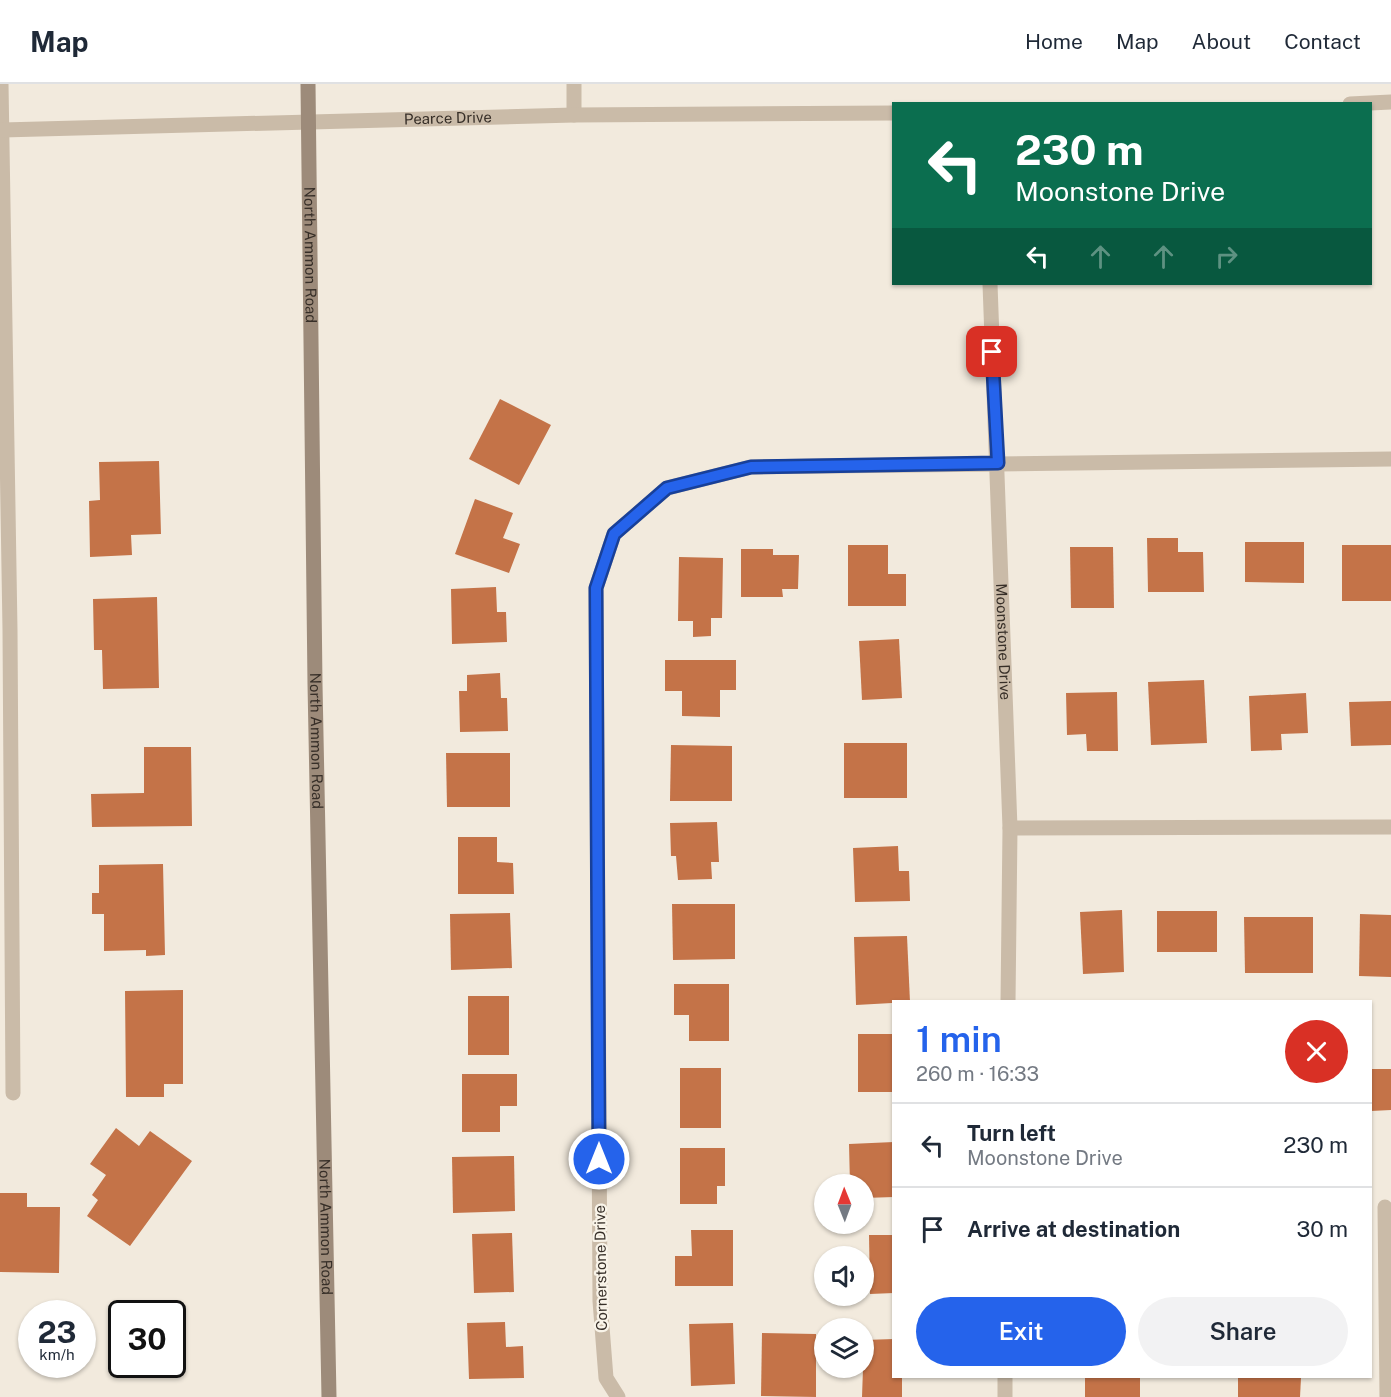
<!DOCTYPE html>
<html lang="en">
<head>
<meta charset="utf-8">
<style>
	:root { --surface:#fff; --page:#f2f2f3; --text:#1f2937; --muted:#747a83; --line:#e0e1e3; --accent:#2563eb }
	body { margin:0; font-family:"Public Sans",sans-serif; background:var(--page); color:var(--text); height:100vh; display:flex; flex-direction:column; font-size:22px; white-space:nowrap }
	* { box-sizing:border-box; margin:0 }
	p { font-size:20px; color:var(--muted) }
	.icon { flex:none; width:33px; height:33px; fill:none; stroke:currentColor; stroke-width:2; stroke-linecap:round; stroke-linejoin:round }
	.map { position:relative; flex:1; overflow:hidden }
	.side { position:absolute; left:892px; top:916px; width:480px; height:378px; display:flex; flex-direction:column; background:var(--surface); border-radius:0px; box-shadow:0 2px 4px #0004 }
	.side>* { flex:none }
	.guide { position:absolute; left:892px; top:18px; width:480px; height:183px; border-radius:0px; box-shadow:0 2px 4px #0004; background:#0b6e4f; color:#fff; overflow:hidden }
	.needle { width:39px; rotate:359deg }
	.tools { position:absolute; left:814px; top:1090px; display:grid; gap:12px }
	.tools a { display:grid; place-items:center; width:60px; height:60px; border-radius:50%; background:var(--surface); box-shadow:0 2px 4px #0004; font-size:30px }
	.speed { position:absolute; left:18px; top:1216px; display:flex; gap:12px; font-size:30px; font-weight:700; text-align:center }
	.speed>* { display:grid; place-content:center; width:78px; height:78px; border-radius:50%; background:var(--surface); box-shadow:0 2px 4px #0004; line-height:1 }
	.speed small { font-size:15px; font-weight:400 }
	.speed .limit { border:3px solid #111; border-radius:9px; background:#fff; color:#111 }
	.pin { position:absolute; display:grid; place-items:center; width:51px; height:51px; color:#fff; margin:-26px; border-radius:12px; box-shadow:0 3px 9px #0006 }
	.me { position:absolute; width:66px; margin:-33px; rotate:0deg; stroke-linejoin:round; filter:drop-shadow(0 0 4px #0008) }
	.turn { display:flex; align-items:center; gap:21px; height:126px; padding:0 24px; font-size:27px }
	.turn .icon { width:78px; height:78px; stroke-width:2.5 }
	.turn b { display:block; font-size:42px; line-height:51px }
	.lanes { display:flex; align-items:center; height:57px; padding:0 24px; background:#0003; justify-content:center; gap:30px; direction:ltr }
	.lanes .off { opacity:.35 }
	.round { display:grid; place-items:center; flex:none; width:63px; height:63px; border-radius:32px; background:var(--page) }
	.summary { display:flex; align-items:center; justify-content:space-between; height:102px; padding:0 24px }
	h1 { font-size:36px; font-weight:600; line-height:45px; color:var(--accent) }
	.button { display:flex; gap:12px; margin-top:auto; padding:12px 24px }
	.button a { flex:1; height:69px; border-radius:36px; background:var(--accent); color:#fff; font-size:24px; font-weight:600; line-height:69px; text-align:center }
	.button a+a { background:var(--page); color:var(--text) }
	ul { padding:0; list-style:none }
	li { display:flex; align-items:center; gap:18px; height:84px; padding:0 24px; border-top:2px solid var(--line) }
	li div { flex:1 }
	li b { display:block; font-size:22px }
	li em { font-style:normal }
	header { display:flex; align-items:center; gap:36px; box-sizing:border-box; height:84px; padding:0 30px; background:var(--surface); border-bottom:2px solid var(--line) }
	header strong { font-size:28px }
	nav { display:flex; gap:33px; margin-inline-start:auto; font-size:21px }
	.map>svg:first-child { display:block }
</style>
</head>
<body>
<header>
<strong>Map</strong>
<nav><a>Home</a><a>Map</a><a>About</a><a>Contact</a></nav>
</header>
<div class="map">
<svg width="1391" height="1313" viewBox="0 0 1391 1313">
	<rect width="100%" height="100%" fill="#f2eadd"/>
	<g fill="#c47348">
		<path d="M500,315L551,341L519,401L469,375Z"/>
		<path d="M159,377L161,450L131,451L132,471L90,473L89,417L100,416L99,378Z"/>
		<path d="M475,415L513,429L503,454L520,460L509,489L455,470Z"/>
		<path d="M1147,454H1178V468H1203L1204,508H1148Z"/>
		<path d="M1245,458H1304V499L1245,498Z"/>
		<path d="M848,461H888V490H906V522H848Z"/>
		<rect x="1342" y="461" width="49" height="56"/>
		<path d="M1070,463H1113L1114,524H1071Z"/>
		<path d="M741,465H773V471H799L798,505H782L783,513H741Z"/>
		<path d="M679,473L723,474L722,534H711V552L693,553V537H678Z"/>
		<path d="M496,503L497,528H506L507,558L452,560L451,505Z"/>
		<path d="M157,513L159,604L103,605L102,566H94L93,515Z"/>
		<path d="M899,555L902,614L862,616L859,557Z"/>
		<path d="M665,576H736V606H720V633L682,632V607H665Z"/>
		<path d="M500,589L501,614H507L508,647L460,648L459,607H467V591Z"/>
		<path d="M1204,596L1207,659L1151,661L1148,598Z"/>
		<path d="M1117,608L1118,667H1087L1086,650L1067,651L1066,609Z"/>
		<path d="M1306,609L1308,649L1281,650L1282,666L1251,667L1249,612Z"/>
		<path d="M1391,617V661L1351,662L1349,618Z"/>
		<rect x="844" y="659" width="63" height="55"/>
		<path d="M671,661L732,662V717H670Z"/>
		<path d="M144,663H191L192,742L92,743L91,710L144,709Z"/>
		<path d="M446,669H510V723H447Z"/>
		<path d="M717,738L719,778H711L712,795L678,796L676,772H671L670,739Z"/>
		<path d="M458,753H497V778L513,779L514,810H458Z"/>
		<path d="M898,762L899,787H909L910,817L855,818L853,764Z"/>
		<path d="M163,780L165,871L146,872V866L104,867V830H92V809H99V781Z"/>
		<path d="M672,820H735V875L673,876Z"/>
		<path d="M1122,826L1124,888L1083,890L1080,828Z"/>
		<rect x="1157" y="827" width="60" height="41"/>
		<path d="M510,829L512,884L451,886L450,830Z"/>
		<path d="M1360,830L1391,831V893L1359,892Z"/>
		<path d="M1244,833H1313V889H1245Z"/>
		<path d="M907,852L910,918L856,921L854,853Z"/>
		<path d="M674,900H729V957H689V931H674Z"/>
		<path d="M183,906V1000H164V1013H126L125,907Z"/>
		<rect x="468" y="912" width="41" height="59"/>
		<rect x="858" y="950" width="36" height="58"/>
		<rect x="680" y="984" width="41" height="60"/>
		<path d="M1371,985H1391V1026L1371,1027Z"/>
		<path d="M462,990H517V1022H500V1048H462Z"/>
		<path d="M116,1044L139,1062L150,1047L192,1077L130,1162L87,1132L98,1116L92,1111L106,1091L90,1080Z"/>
		<path d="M894,1058V1113L864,1114V1101H850L849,1060Z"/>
		<path d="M680,1064H725V1102H717V1120H680Z"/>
		<path d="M514,1072L515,1127L453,1129L452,1073Z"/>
		<path d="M0,1109H27V1123H60L59,1189L0,1188Z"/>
		<path d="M691,1146H733V1202H675V1172H692Z"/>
		<path d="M512,1149L514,1208L474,1209L472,1150Z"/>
		<path d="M869,1151H894V1209L870,1210Z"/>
		<path d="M505,1238L506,1263L523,1262L524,1294L469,1295L467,1239Z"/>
		<path d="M733,1239L735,1300L691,1302L689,1240Z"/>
		<path d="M762,1249L816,1250V1313L761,1312Z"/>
		<path d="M894,1255V1293H902V1313H862L864,1256Z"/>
		<rect x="1085" y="1293" width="55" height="20"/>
		<path d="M1238,1293L1301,1294L1300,1313H1238Z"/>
	</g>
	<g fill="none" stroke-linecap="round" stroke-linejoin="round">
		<g stroke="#cabba8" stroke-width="15">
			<path d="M1,0L10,546L13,1009"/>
			<path d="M574,0V31"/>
			<path d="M1350,20L1391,18"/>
			<path id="s1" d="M2,46L574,31L894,29"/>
			<path id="s2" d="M990,200L1010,744L1008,918"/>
			<path d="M1010,744L1391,743"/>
			<path d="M1385,1123L1387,1313"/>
			<path d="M618,1313L606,1294L600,1217L596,504L614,450L667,404L751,383L1391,375"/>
			<path d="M1005,1313V1293"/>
		</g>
		<path stroke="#9d8b7a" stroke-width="15" id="s3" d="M308,0L315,600L329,1313"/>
	</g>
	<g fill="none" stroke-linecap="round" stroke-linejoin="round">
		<g stroke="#184099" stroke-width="15">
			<path id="route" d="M599,1075L596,504L614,450L667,404L751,383L998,379L992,268"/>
		</g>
		<use href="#route" stroke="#2563eb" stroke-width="10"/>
	</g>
	<g text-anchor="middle" stroke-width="4.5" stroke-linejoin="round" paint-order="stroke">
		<g font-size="15" fill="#372f28" stroke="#f9f4e9">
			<text dy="5" stroke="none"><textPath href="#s1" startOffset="446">Pearce Drive</textPath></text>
			<text dy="5" stroke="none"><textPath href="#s3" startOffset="171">North Ammon Road</textPath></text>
			<text dy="5" stroke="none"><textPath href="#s2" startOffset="358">Moonstone Drive</textPath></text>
			<text dy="5" stroke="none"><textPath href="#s3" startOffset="657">North Ammon Road</textPath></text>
			<text dy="5" stroke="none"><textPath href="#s3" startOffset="1143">North Ammon Road</textPath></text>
			<text transform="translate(601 1184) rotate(-91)" y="5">Cornerstone Drive</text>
		</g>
	</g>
</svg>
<div class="tools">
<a><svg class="needle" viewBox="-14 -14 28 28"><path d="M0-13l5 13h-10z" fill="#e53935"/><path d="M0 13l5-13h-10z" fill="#747a83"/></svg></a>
<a><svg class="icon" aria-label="sound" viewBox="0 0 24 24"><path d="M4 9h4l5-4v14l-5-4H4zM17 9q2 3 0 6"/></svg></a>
<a><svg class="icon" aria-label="layers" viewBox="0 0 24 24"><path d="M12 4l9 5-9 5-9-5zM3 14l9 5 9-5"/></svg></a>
</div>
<div class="speed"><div>23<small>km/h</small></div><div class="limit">30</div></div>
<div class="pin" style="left:992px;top:268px;background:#d93025"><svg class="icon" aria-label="arrive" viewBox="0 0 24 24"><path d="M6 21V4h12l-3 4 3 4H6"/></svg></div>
<svg class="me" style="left:599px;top:1075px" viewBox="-20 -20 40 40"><circle r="17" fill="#2563eb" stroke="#fff" stroke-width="3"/><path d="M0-11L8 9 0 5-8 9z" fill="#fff"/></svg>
<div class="guide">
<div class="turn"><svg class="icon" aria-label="left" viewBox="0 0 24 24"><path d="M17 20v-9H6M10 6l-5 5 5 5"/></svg><div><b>230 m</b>Moonstone Drive</div></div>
<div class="lanes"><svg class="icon" aria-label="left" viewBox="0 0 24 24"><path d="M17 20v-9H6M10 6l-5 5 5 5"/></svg><svg class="icon off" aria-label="ahead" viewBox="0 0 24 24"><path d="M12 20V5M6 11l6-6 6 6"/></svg><svg class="icon off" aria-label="ahead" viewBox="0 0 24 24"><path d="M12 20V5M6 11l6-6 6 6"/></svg><svg class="icon off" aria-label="right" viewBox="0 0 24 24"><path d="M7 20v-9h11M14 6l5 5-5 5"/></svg></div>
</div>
<section class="side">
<div class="summary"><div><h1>1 min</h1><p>260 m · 16:33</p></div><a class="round" style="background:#d93025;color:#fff"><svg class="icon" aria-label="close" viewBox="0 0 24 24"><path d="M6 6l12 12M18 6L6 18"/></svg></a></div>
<ul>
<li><svg class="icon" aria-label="left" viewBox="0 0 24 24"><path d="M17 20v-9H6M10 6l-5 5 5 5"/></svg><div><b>Turn left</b><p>Moonstone Drive</p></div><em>230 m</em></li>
<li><svg class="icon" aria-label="arrive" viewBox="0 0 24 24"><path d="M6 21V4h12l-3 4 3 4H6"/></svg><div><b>Arrive at destination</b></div><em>30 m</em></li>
</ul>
<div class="button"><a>Exit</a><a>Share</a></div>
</section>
</div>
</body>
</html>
